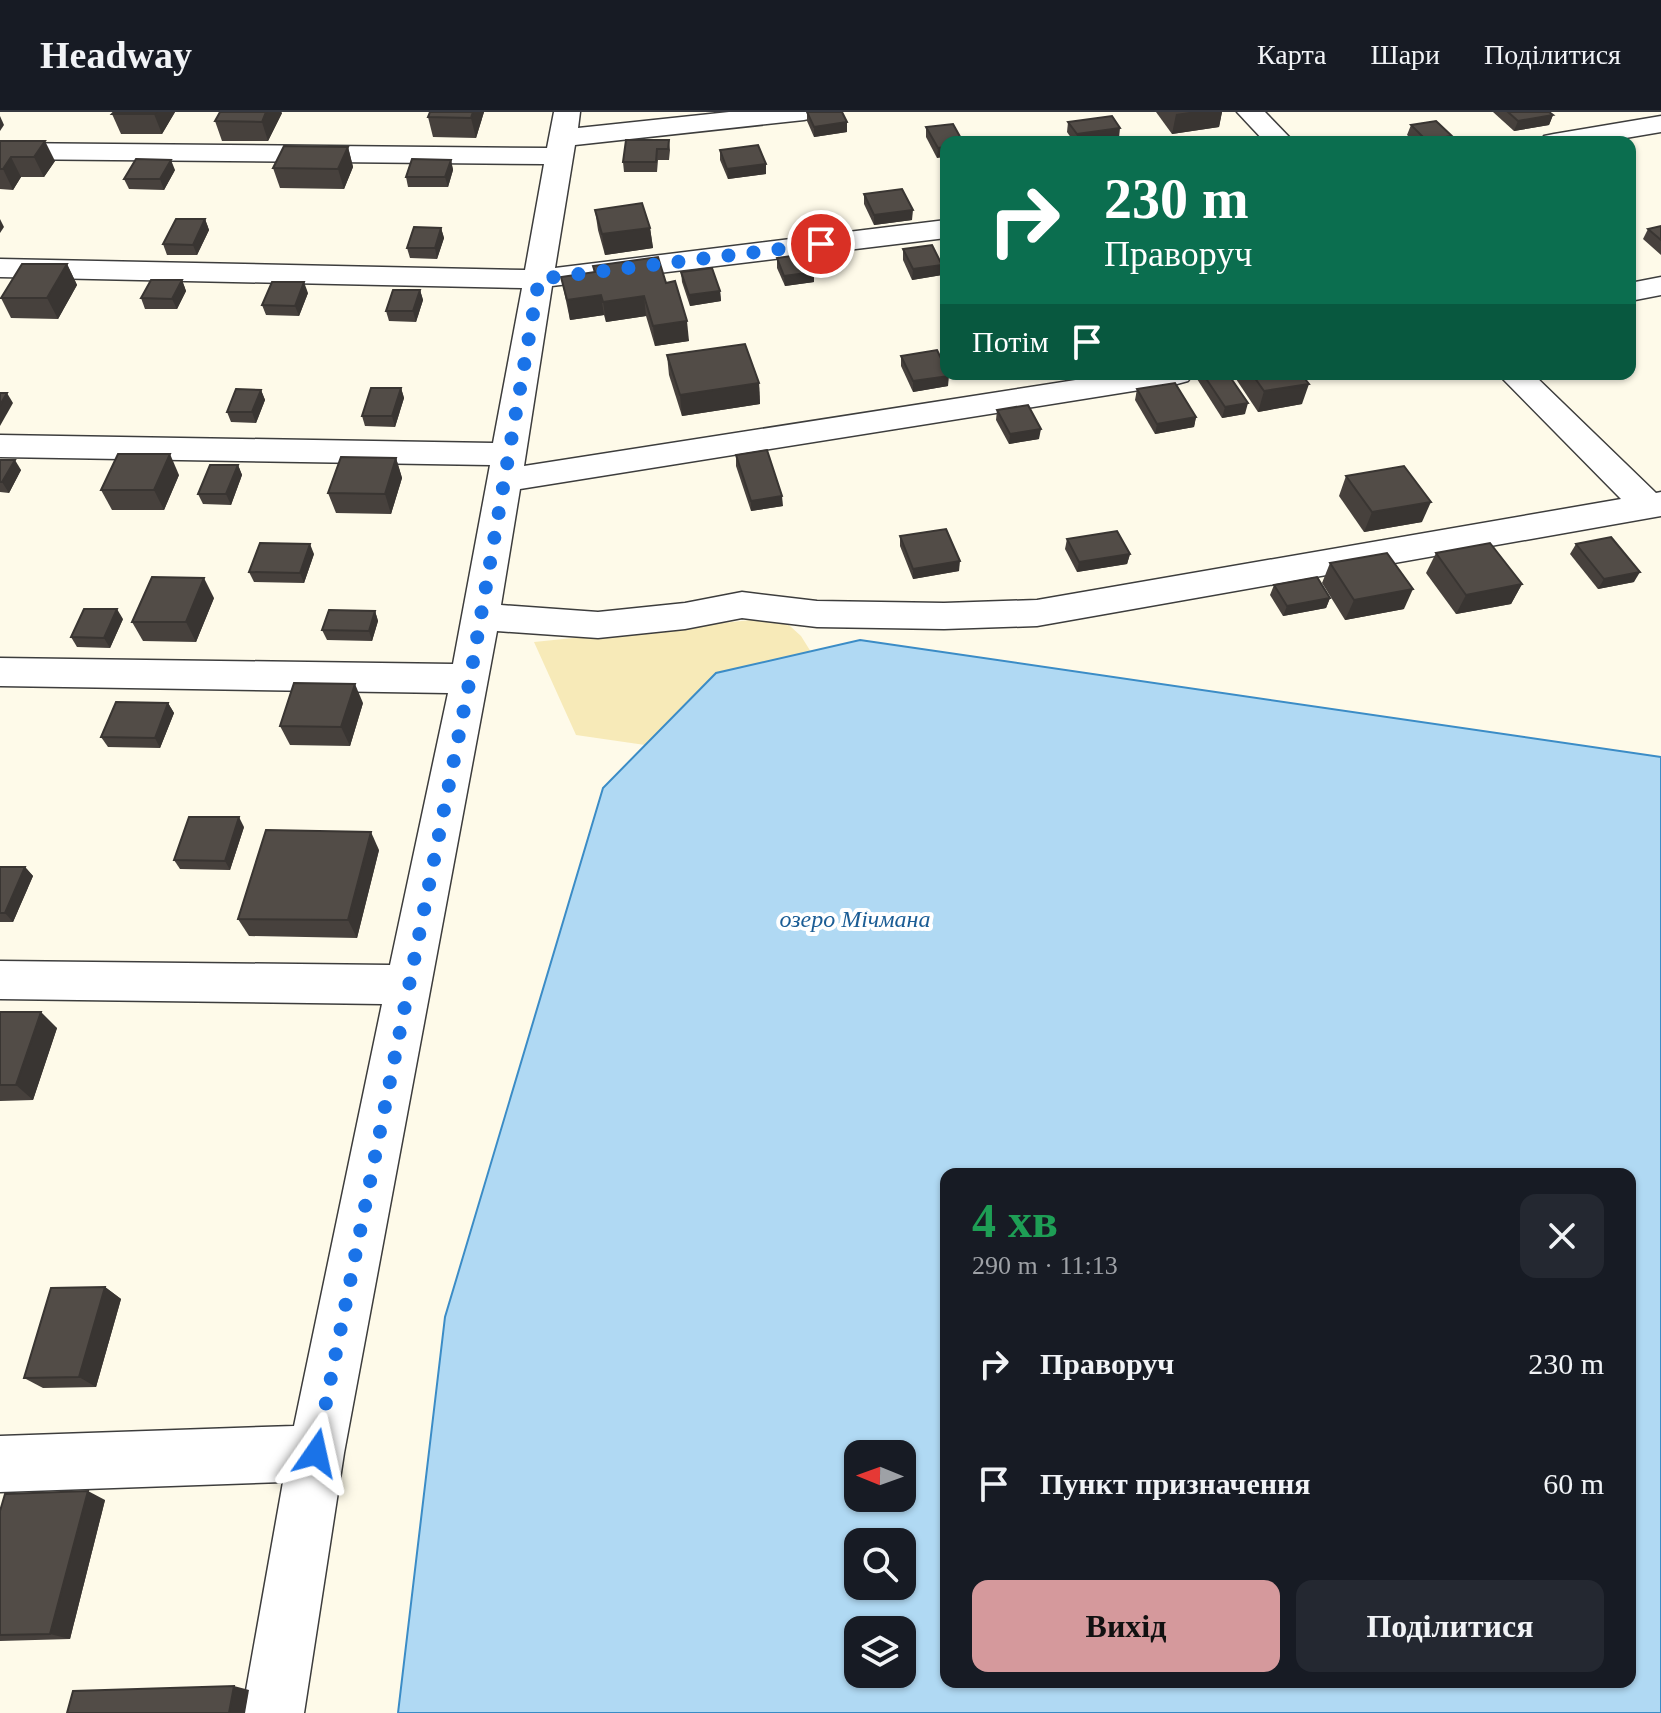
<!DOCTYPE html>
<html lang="uk">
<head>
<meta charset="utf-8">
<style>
	:root { --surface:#171b24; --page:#242831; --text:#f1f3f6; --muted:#9ea1a6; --line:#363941; --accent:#d5999c }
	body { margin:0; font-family:"Times New Roman",serif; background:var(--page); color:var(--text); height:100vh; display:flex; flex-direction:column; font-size:30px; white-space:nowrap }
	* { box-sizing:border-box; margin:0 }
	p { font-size:26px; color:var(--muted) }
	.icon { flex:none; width:44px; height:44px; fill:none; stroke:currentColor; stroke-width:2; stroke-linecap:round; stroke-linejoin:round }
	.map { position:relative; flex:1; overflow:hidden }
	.side { position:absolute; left:940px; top:1056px; width:696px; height:520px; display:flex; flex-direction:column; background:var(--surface); border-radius:16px; box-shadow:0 2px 6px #0004 }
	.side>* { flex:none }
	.guide { position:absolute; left:940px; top:24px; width:696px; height:244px; border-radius:16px; box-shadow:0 2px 6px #0004; background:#0b6e4f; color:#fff; overflow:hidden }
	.needle { width:52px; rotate:271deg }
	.tools { position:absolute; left:844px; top:1328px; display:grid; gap:16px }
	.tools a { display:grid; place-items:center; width:72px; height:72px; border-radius:16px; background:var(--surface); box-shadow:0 2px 6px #0004; font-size:40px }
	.pin { position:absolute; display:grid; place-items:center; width:68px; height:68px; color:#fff; margin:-34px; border:4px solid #fff; border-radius:50%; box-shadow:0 2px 8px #0007 }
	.me { position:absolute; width:88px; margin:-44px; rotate:11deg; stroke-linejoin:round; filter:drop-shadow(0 0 6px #0008) }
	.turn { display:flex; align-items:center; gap:28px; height:168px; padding:0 32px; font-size:36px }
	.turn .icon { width:104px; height:104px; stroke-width:2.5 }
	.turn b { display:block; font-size:56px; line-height:68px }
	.then { display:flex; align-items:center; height:76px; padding:0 32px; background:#0003; gap:16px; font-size:30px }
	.round { display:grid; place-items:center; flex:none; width:84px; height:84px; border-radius:16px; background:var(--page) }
	.overview { display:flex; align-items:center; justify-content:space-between; height:136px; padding:0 32px }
	h1 { font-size:48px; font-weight:700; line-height:60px; color:#1e9e55 }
	.cta { display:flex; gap:16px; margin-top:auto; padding:16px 32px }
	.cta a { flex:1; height:92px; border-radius:16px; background:var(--accent); color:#111; font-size:32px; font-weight:700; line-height:92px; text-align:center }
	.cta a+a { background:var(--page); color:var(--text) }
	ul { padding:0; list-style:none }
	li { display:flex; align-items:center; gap:24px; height:120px; padding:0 32px }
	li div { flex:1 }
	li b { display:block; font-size:30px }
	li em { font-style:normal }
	header { display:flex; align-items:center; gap:48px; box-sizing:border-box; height:112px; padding:0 40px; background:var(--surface); border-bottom:2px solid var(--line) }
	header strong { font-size:38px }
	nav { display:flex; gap:44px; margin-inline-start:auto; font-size:28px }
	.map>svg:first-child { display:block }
</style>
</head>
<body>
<header>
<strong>Headway</strong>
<nav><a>Карта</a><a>Шари</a><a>Поділитися</a></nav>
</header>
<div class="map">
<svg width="1661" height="1601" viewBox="0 0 1661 1601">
	<rect width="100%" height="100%" fill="#fefae9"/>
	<path fill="#f7eab8" d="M780,505L801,524L811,540L716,561L645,633L576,623L534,530Z"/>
	<path fill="#b0d9f3" stroke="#3b8cc6" stroke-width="2" fill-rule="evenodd" d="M860,528L1661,645V1601H398L445,1205L603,676L716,561ZM946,1062H1630V1570H946ZM858,1342H902V1386H858ZM858,1430H902V1474H858ZM858,1518H902V1562H858Z"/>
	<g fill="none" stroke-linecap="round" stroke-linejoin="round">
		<g stroke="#3d3d3d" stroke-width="3">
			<g id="street">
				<path d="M554,0H580L578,16L729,0H817L813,6L804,8L575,33L555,156L946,108V126L552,174L524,354L1114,262H1193L1188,269L1177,272L520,377L501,493L598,500L685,491L742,480L817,489L944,491L1037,488L1621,387L1498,262H1533L1656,381L1661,380V404L1037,514L944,517L817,515L742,506L685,517L598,526L497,519L344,1341L304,1601H242L283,1370L0,1380V1324L294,1314L382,892L0,887V849L390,853L448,581L0,574V546L453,552L490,353L0,345V323L493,331L522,176L0,165V147L525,158L544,52L0,47V31L547,36Z"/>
				<path d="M1237,0H1265L1294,30H1265Z"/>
				<path d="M1661,4V20L1602,30H1540L1544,24L1554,22Z"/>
				<path d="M1661,165V183L1630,189V171Z"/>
			</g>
		</g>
		<use href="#street" fill="#fff" fill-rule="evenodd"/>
	</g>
	<g fill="#47413d">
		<path d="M175,0L162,22H121L112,2Z"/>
		<path d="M220,0H281L282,1L268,29H222L215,9Z"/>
		<path d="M484,0L476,26L433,25L428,5Z"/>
		<path d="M807,0H842L847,20L814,25L807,9Z"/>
		<path d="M1156,0H1222L1219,15L1172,22Z"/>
		<path d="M1493,0H1549L1553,3L1549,13L1514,19Z"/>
		<path d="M1068,10L1119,26L1092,30H1074L1067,20Z"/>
		<path d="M1411,13L1452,24L1449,30H1415L1407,23Z"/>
		<path d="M926,15L963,30L937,46L926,25Z"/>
		<path d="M669,28L670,38L669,48H658L657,60H624L623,50Z"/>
		<path d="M0,29L55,49L44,65H21L13,78L0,77Z"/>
		<path d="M348,35L353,55L344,77L280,76L273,56Z"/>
		<path d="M720,38L766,52V62L728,67L720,48Z"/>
		<path d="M451,48L453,58L448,75H408L406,65Z"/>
		<path d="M175,58L164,78L129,77L124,67Z"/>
		<path d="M864,82L912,108L874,113L864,92Z"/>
		<path d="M595,98L650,116L653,136L605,143L598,118Z"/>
		<path d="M205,107L209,118L197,143H167L163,132Z"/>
		<path d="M1661,114V143L1643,127L1648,117Z"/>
		<path d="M441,116L444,126L437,147L410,146L407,136Z"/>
		<path d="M903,137L942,163L912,168L903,148Z"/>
		<path d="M777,146L814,160V170L785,174L777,156Z"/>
		<path d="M67,152L77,173L58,207L11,206L1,186Z"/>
		<path d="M593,154L666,171L689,229L655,234L646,204L606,210L604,203L570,208L561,165L594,161Z"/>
		<path d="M681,160L720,179L721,189L690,194L682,170Z"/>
		<path d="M182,168L186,179L177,197H145L141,186Z"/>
		<path d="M420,178L423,188L416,210L389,209L386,199Z"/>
		<path d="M308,181L299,204L266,203L262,193Z"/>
		<path d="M667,243L759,271L760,292L682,304L669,263Z"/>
		<path d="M901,244L948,274L913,280L901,254Z"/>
		<path d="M1198,262H1228L1245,302L1222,306L1197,267Z"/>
		<path d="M1238,262H1301L1302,292L1258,300L1236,267Z"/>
		<path d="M401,276L404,286L395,315L365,314L362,304Z"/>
		<path d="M1137,277L1196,305L1194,315L1155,322L1135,288Z"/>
		<path d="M261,278L265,288L256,311L231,310L227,300Z"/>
		<path d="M997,298L1039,327L1009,332L996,308Z"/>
		<path d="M736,343L783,394L751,399L736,354Z"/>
		<path d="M396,346L402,366L391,402L336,401L328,381Z"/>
		<path d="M0,348L21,358L9,381L0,380Z"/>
		<path d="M238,353L242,363L231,393L203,392L198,382Z"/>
		<path d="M179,363L164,398H112L101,378Z"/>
		<path d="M1346,364L1422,410L1364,420L1339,384Z"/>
		<path d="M900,424L959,459L913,467L900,434Z"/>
		<path d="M1067,427L1130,442L1127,452L1077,460L1065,437Z"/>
		<path d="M1576,432L1634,470L1598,477L1570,442Z"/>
		<path d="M1436,441L1522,472L1511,492L1456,502L1426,461Z"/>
		<path d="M314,442L304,471L254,470L249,460Z"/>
		<path d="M1330,451L1404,497L1345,508L1322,471Z"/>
		<path d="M1274,473L1330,486L1326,496L1283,504L1270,483Z"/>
		<path d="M214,486L196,530L143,529L132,510Z"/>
		<path d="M375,499L378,509L372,529L327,528L322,518Z"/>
		<path d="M123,507L110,536L77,535L71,525Z"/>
		<path d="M168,591L174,601L160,636L108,635L101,625Z"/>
		<path d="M363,591L350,634L290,633L280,614Z"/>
		<path d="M244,715L230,758L180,757L174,748Z"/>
		<path d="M379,738L357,826L249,824L238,807Z"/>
		<path d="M0,755H25L33,764L13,810H0Z"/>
		<path d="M0,900L57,916L33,988L0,989Z"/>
		<path d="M105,1175L121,1187L96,1275L43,1276L24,1266Z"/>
		<path d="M105,1388L70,1527L0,1529V1399Z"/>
	</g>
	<g fill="#393532">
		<path d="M156,0H175L162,22L154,2Z"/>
		<path d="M266,0H281L282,1L268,29L262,10Z"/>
		<path d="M473,0H484L476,26L471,6Z"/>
		<path d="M1190,0H1222L1219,15L1172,22L1176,2Z"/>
		<path d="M1553,3L1549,13L1514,19L1518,9Z"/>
		<path d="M0,4L4,13L0,19Z"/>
		<path d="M847,10V20L814,25V15Z"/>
		<path d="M1120,16L1119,26L1092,30H1076L1077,22Z"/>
		<path d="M1452,24L1449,30H1425L1426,28Z"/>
		<path d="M45,29L55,49L44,65L34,45Z"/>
		<path d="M348,35L353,55L344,77L338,57Z"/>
		<path d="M946,35V45L937,46L938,36Z"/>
		<path d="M11,45L21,65L13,78L3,57Z"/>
		<path d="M171,48L175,58L164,78L160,67Z"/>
		<path d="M451,48L453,58L448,75L445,65Z"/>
		<path d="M766,52V62L728,67L727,57Z"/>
		<path d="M913,98L912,108L874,113V103Z"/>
		<path d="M0,107L4,115L0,121Z"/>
		<path d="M205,107L209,118L197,143L193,133Z"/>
		<path d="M441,116L444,126L437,147L435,136Z"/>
		<path d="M650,116L653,136L605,143L602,122Z"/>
		<path d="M67,152L77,173L58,207L47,186Z"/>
		<path d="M942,153V163L912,168L913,157Z"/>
		<path d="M814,160V170L785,174L784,164Z"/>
		<path d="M182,168L186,179L177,197L172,187Z"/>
		<path d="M304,170L308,181L299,204L295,194Z"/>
		<path d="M420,178L423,188L416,210L413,199Z"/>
		<path d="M720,179L721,189L690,194L689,183Z"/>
		<path d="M601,183L604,203L570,208L567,188Z"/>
		<path d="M644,184L646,204L606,210L603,190Z"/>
		<path d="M687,209L689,229L655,234L653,214Z"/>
		<path d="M1025,262H1056L1025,267Z"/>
		<path d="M949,264L948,274L913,280V269Z"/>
		<path d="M759,271L760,292L682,304L680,283Z"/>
		<path d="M1309,272L1302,292L1258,300L1264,279Z"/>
		<path d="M401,276L404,286L395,315L392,304Z"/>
		<path d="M261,278L265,288L256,311L252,300Z"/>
		<path d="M7,281L13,291L0,314V293Z"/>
		<path d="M1248,291L1245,302L1222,306L1225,295Z"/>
		<path d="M1196,305L1194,315L1155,322L1157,312Z"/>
		<path d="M1041,317L1039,327L1009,332L1010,322Z"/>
		<path d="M170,342L179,363L164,398L154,378Z"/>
		<path d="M396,346L402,366L391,402L385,382Z"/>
		<path d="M15,348L21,358L9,381L2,370Z"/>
		<path d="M238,353L242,363L231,393L226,382Z"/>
		<path d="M782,384L783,394L751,399V389Z"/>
		<path d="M1431,390L1422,410L1364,420L1372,400Z"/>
		<path d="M310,432L314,442L304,471L300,461Z"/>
		<path d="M1130,442L1127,452L1077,460L1079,450Z"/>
		<path d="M960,449L959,459L913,467V457Z"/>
		<path d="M1640,460L1634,470L1598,477L1604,467Z"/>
		<path d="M204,466L214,486L196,530L186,510Z"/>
		<path d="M1522,472L1511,492L1456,502L1466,483Z"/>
		<path d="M1413,477L1404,497L1345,508L1354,488Z"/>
		<path d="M1330,486L1326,496L1283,504L1287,494Z"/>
		<path d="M117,497L123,507L110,536L104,526Z"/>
		<path d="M375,499L378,509L372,529L369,519Z"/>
		<path d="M355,572L363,591L350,634L341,615Z"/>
		<path d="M168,591L174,601L160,636L155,626Z"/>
		<path d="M239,705L244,715L230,758L225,749Z"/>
		<path d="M371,720L379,738L357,826L348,808Z"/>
		<path d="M25,755L33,764L13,810L5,801Z"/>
		<path d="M41,900L57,916L33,988L16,973Z"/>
		<path d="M105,1175L121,1187L96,1275L79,1265Z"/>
		<path d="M88,1379L105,1388L70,1527L50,1522Z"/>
		<path d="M234,1574L249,1578L245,1601H229Z"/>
	</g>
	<g fill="#524c47" stroke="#393532" stroke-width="2">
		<path d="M114,0H156L154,2H112Z"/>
		<path d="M220,0H266L262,10L215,9Z"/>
		<path d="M430,0H473L471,6L428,5Z"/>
		<path d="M807,0H842L847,10L814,15Z"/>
		<path d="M1508,0H1549L1553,3L1518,9Z"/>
		<path d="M1112,4L1120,16L1077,22L1068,10Z"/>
		<path d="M1436,9L1452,24L1426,28L1411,13Z"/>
		<path d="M953,12L963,30H946V35L938,36L926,15Z"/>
		<path d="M1369,26L1373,30H1342Z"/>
		<path d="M626,28H669L668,37H657L656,50H623Z"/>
		<path d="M0,29H45L34,45H11L3,57H0Z"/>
		<path d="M758,33L766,52L727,57L720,38Z"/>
		<path d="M284,34L348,35L338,57L273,56Z"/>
		<path d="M136,47L171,48L160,67H124Z"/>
		<path d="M412,47L451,48L445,65H406Z"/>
		<path d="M902,77L913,98L874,103L864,82Z"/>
		<path d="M642,91L650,116L602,122L595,98Z"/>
		<path d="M176,107H205L193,133L163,132Z"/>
		<path d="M1661,114V128L1648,117Z"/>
		<path d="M414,115L441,116L435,136H407Z"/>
		<path d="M932,133L942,153L913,157L903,137Z"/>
		<path d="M806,142L814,160L784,164L777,146Z"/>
		<path d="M658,145L666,171L675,169L687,209L653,214L644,184L603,190L601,183L567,188L561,165L595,160L593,154Z"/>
		<path d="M22,152H67L47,186H1Z"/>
		<path d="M712,156L720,179L689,183L681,160Z"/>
		<path d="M151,168H182L172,187L141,186Z"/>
		<path d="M272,170H304L295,194L262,193Z"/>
		<path d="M393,178H420L413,199H386Z"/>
		<path d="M745,232L759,271L680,283L667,243Z"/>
		<path d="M937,238L946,257V262H948L949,264L913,269L901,244Z"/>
		<path d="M1203,262H1228L1248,291L1225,295Z"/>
		<path d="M1252,262H1301L1309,272L1264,279Z"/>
		<path d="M1175,271L1196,305L1157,312L1137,277Z"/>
		<path d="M371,276H401L392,304H362Z"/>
		<path d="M236,277L261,278L252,300H227Z"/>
		<path d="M0,281H7L0,293Z"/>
		<path d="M1028,293L1041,317L1010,322L997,298Z"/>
		<path d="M767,338L782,384L751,389L736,343Z"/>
		<path d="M118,342H170L154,378H101Z"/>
		<path d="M341,345L396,346L385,382L328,381Z"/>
		<path d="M0,348H15L2,370H0Z"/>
		<path d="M210,353H238L226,382H198Z"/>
		<path d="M1404,354L1431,390L1372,400L1346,364Z"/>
		<path d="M946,417L960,449L913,457L900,424Z"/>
		<path d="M1117,419L1130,442L1079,450L1067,427Z"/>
		<path d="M1611,425L1640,460L1604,467L1576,432Z"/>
		<path d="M260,431L310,432L300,461L249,460Z"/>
		<path d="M1490,431L1522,472L1466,483L1436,441Z"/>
		<path d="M1387,441L1413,477L1354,488L1330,451Z"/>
		<path d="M152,465L204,466L186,510H132Z"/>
		<path d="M1317,465L1330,486L1287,494L1274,473Z"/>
		<path d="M84,497H117L104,526L71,525Z"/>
		<path d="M329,498L375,499L369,519L322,518Z"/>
		<path d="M294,571L355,572L341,615L280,614Z"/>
		<path d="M116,590L168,591L155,626L101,625Z"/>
		<path d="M189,705H239L225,749L174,748Z"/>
		<path d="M266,718L371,720L348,808L238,807Z"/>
		<path d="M0,755H25L5,801H0Z"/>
		<path d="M0,900H41L16,973H0Z"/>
		<path d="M105,1175L79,1265L24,1266L51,1176Z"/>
		<path d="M88,1379L50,1522L0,1523V1399L5,1382Z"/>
		<path d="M234,1574L229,1601H67L73,1579Z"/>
	</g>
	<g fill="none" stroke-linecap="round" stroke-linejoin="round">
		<path stroke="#1a73e8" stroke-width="14" stroke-dasharray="0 25.2" d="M316,1341L470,567L539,167L821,132"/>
	</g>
	<g text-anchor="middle" stroke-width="8" stroke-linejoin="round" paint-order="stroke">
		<g font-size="24" font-style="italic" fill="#1b5d95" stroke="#fff">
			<text x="855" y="815">озеро Мічмана</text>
		</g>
	</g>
</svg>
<div class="tools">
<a><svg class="needle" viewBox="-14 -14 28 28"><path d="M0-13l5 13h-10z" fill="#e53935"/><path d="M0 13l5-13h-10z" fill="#9ea1a6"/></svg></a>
<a><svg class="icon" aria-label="search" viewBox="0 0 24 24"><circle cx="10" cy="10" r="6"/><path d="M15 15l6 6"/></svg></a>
<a><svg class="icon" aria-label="layers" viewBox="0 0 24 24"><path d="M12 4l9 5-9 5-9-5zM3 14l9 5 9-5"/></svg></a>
</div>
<div class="pin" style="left:821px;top:132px;background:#d93025"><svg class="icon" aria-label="arrive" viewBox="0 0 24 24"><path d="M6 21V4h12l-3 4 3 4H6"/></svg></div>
<svg class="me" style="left:316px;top:1341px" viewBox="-20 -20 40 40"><path d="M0-17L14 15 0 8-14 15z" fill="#1a73e8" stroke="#fff" stroke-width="4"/></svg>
<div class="guide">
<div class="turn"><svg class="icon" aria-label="right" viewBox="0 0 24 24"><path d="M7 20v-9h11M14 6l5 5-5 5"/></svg><div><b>230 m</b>Праворуч</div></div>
<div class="then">Потім<svg class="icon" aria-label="arrive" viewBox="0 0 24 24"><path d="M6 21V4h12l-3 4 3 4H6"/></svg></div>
</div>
<section class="side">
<div class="overview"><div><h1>4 хв</h1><p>290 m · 11:13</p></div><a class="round"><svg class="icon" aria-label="close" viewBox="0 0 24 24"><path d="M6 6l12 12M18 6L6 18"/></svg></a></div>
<ul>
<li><svg class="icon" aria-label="right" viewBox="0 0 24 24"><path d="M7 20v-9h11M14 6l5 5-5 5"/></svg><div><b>Праворуч</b></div><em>230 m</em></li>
<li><svg class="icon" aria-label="arrive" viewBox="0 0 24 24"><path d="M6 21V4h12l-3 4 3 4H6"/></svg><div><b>Пункт призначення</b></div><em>60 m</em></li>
</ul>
<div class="cta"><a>Вихід</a><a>Поділитися</a></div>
</section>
</div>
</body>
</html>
